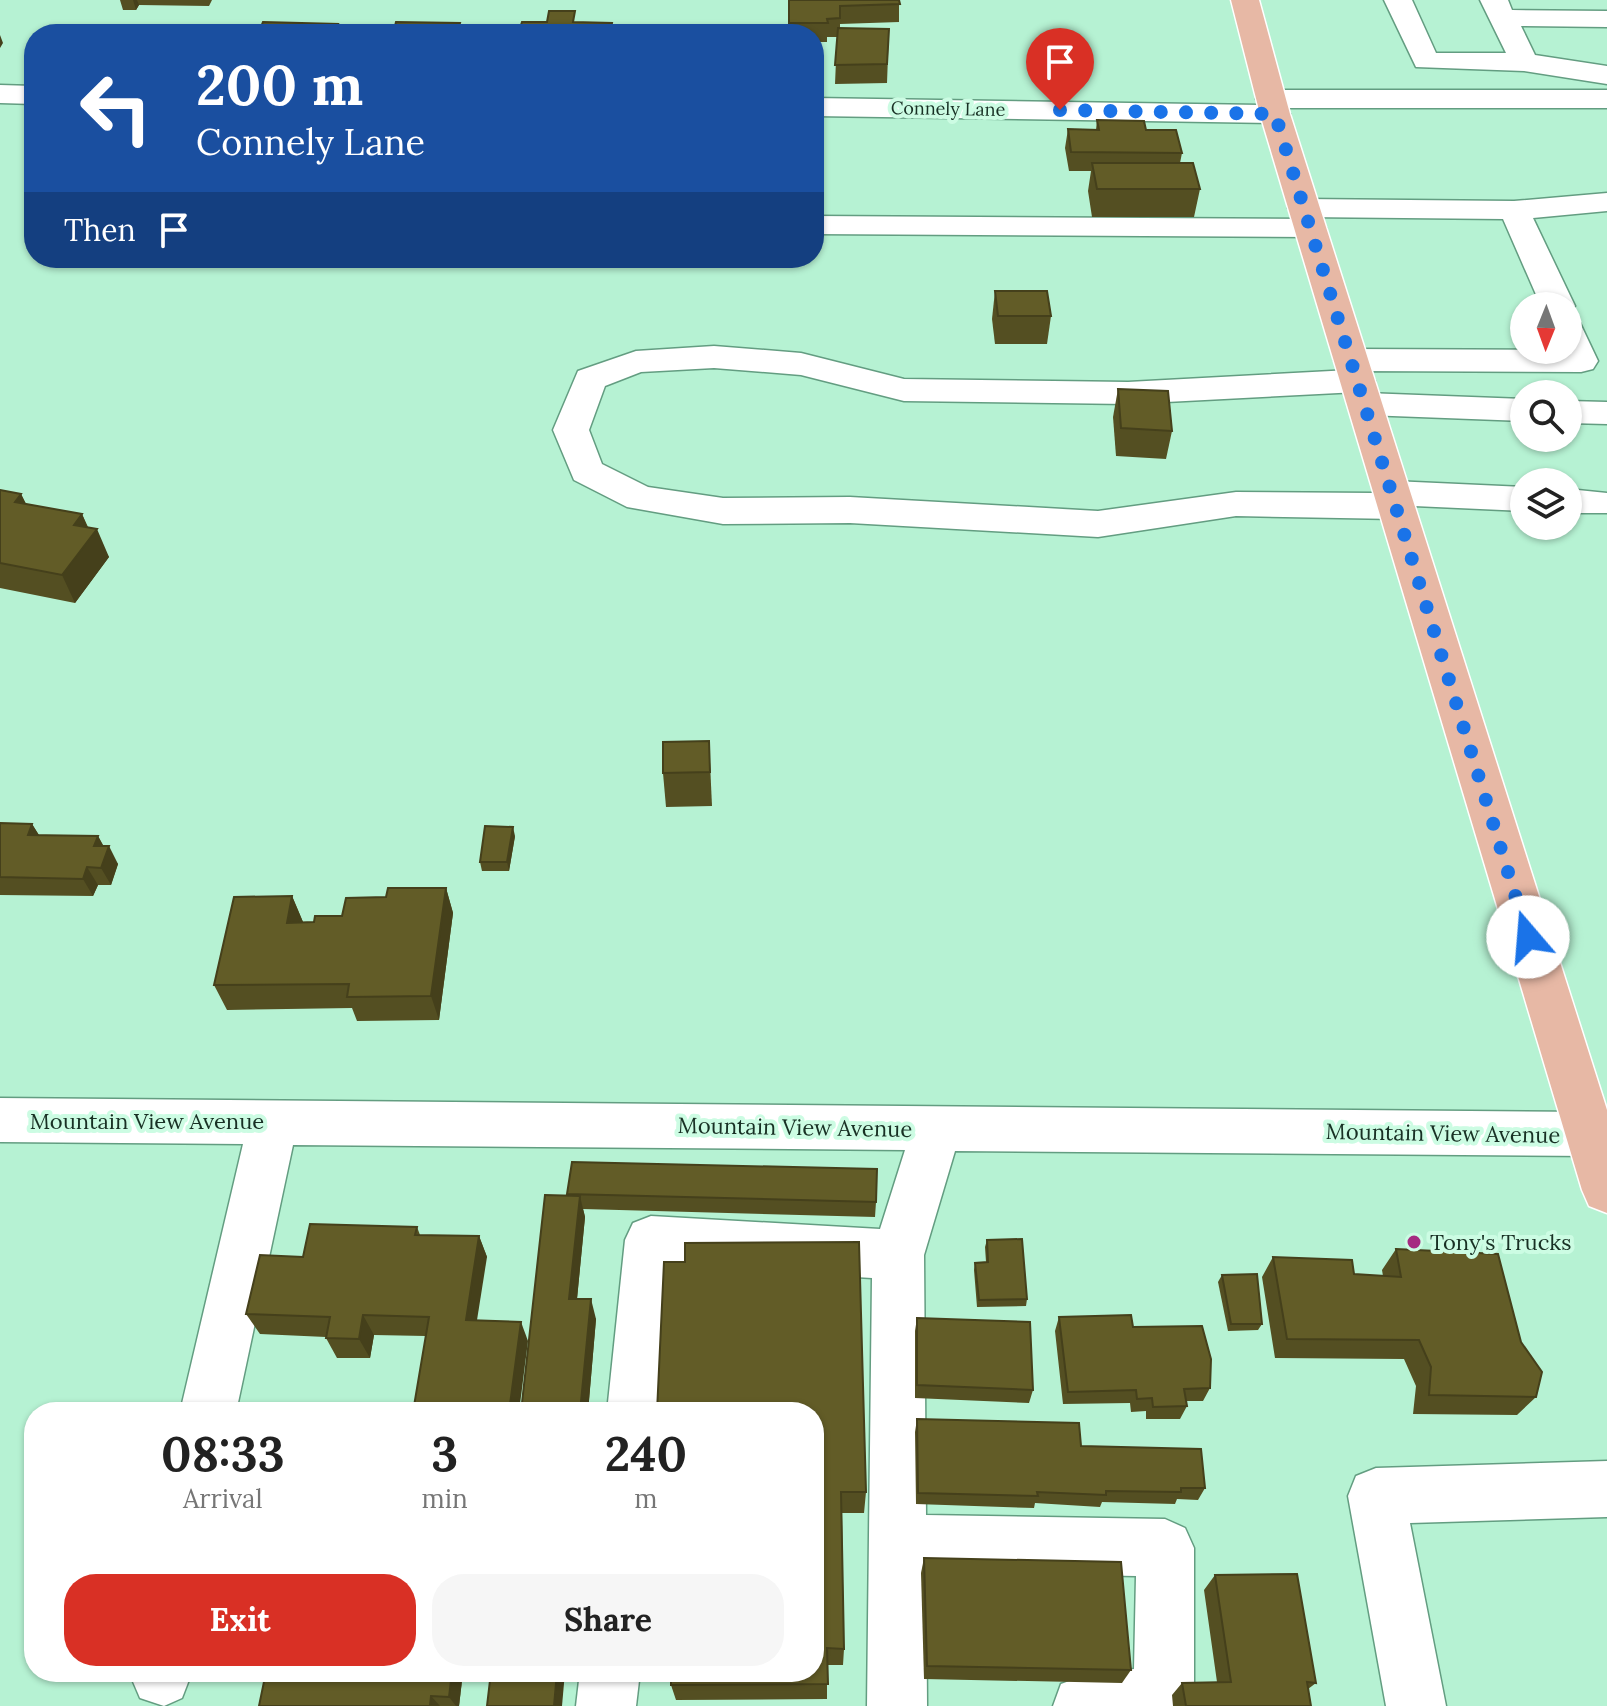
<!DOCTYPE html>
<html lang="en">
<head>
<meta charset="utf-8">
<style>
	:root { --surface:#fff; --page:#f6f6f6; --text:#222; --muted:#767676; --accent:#d93025 }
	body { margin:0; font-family:Lora,serif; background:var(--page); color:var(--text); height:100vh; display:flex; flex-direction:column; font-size:30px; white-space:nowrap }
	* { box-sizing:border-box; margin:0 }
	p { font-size:26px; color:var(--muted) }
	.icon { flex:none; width:44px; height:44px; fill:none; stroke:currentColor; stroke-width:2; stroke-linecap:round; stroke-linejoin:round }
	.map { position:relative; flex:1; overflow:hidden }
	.side { position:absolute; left:24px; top:1402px; width:800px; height:280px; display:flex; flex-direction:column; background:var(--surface); border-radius:32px; box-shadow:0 2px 6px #0004 }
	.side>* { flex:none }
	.top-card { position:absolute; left:24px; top:24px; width:800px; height:244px; border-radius:32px; box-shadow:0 2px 6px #0004; background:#1a4fa0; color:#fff; overflow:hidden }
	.needle { width:52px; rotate:181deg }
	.buttons { position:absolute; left:1510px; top:292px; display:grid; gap:16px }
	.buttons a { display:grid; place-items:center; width:72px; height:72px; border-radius:50%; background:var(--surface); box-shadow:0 2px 6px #0004; font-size:40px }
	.pin { position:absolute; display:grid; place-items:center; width:68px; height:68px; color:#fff; margin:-82px -34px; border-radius:50% 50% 50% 0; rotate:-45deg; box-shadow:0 0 8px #0007 }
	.pin .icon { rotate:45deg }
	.me { position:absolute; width:88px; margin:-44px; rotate:342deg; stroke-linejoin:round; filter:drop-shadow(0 0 6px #0008) }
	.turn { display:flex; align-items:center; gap:28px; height:168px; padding:0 40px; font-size:36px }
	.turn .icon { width:104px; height:104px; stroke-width:2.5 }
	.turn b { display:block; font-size:56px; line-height:68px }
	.then { display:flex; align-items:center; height:76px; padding:0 40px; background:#0003; gap:16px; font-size:30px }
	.eta { display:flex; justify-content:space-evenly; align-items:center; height:136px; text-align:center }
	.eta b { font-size:48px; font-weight:700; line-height:56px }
	.cta { display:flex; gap:16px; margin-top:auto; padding:16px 40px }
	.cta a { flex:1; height:92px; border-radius:32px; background:var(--accent); color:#fff; font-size:32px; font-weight:700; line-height:92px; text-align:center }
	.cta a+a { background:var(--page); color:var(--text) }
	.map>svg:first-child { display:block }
</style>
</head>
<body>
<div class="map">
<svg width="1607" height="1706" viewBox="0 0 1607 1706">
	<rect width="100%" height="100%" fill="#b6f2d3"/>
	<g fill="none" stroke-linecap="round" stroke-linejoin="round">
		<g stroke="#639d81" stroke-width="3">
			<g id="minor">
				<path d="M1384,0H1412L1436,53H1506L1480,0H1508L1512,10L1607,11V27L1521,26L1535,55L1607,66V84L1524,71L1416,67Z"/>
				<path d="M0,85L34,86V104L0,103Z"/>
				<path d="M1271,90H1607V108H1285L1290,114L1285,120L1275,123L814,116V98L1261,105L1256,99L1261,93Z"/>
				<path d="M1607,193V211L1533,218L1575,306L1568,314V306H1541L1503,219L1304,217L1293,215L1288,208L1293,201L1304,199L1514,201Z"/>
				<path d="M814,216L1310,219L1321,221L1326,228L1321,235L1310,237L814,234Z"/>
				<path d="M1568,320L1580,323L1598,361L1593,369L1581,372L1360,371L1370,373L1375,381L1370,389L1358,392L1128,404L904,401L801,375L714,368L641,372L605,386L589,430L602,464L648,487L723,498L850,497L1098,511L1236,492L1375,493L1380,484L1393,481L1524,487V511L1414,506L1409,515L1396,519L1236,516L1098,537L850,523L723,524L627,507L574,480L553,430L578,371L636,351L714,346L801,353L904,379L1128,382L1350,370L1339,368L1334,360L1339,352L1351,349L1568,350Z"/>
				<path d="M1366,393L1524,399V421L1366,415L1354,412L1348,404L1354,396Z"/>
				<path d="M1568,401L1607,402V424L1568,423Z"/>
				<path d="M1568,489L1607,493V513H1568Z"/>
				<path d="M0,1098L1590,1112L1607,1118V1150L1590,1156L955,1151L924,1255L926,1515L1165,1519L1185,1528L1194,1548V1695L1190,1706H1053L1061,1684L1083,1676L1134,1669L1136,1576L926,1572L927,1706H867L872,1278L675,1266L663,1412H607L625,1240L633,1223L651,1216L880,1229L905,1150L293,1145L236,1412H180L243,1144L0,1142Z"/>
				<path d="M1607,1461V1517L1410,1523L1446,1706H1386L1348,1496L1356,1476L1376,1468Z"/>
				<path d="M132,1672H192L182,1698L164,1706L140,1698L131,1677Z"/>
				<path d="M580,1672H640L636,1706H576Z"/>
			</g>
		</g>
		<g stroke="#fff" stroke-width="3">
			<path id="major" d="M1231,0H1259L1290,114L1607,1110V1213L1589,1206L1582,1190L1260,114Z"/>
		</g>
		<use href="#minor" fill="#fff" fill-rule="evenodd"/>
		<use href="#major" fill="#e7b8a5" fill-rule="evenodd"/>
	</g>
	<g fill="#544f22">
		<path d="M120,0H212L209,6L139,5L136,10H123Z"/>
		<path d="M789,0H899V22L840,24V28L889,29L887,83L835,84L837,37H827V42H814V34H789Z"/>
		<path d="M1097,120L1146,130L1182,153L1180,163L1200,189L1194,217H1092L1088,191L1091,171H1069L1065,148L1068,129L1096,130Z"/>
		<path d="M995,291L1051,316L1047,344H995L992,319Z"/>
		<path d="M1118,389L1172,431L1166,459L1116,456L1113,417Z"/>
		<path d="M0,490L21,494L26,504L82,514L88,527L109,557L75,603L0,588Z"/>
		<path d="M709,741L712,806L666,807L663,773Z"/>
		<path d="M0,823L32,824L39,835L98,836L103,846L118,864L111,885H98L93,896L0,895Z"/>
		<path d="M515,836L509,871H482L480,862Z"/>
		<path d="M446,888L453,913L439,1020L357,1021L352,1008L227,1010L214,985L292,896L303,922H314L342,916L386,897Z"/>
		<path d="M567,1194L876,1202L875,1217L583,1209L585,1217L577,1299L596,1319L588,1412H521Z"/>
		<path d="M417,1227L420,1235L479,1236L487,1257L426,1336L374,1335L370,1358H337L326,1338V1337L260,1334L246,1314L303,1257Z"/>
		<path d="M987,1240L1027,1299L1026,1306L977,1307L974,1270L975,1263L986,1262L985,1247Z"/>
		<path d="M1396,1249L1536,1397L1517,1415L1413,1414L1416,1386L1404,1359L1275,1358L1262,1277L1273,1257L1354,1274L1383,1276L1382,1270Z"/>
		<path d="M1222,1275L1262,1324L1258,1330L1228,1331L1218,1282Z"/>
		<path d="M1059,1317L1133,1327L1210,1388L1203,1401H1186L1187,1406L1180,1419H1146V1411L1131,1412L1130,1403L1063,1404L1055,1331Z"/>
		<path d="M917,1318L1033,1390L1029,1403L915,1398V1331Z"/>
		<path d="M814,1412L866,1492L864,1513H842L844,1649L843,1665H827V1699L676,1700L671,1685Z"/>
		<path d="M917,1419L1081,1446L1205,1488L1198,1500L1177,1499L1175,1504L1102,1502L1100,1507L1035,1503L1034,1508L916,1504L915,1432Z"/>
		<path d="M924,1558L1131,1670L1122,1683L924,1679L921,1573Z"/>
		<path d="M1215,1575L1316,1683L1308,1689L1311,1706H1173L1172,1695L1182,1683L1217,1682L1204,1590Z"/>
		<path d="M266,1672H463L459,1706H259Z"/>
	</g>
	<g fill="#45401b">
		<path d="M133,0H137L139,5L136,10Z"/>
		<path d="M460,23L462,34H457Z"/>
		<path d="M338,24L340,34H334Z"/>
		<path d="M159,26L162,34H155Z"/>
		<path d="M0,35L3,43L0,48Z"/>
		<path d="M21,494L35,522L15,502Z"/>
		<path d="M82,514L91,536L97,529L109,557L75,603L62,575L74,525Z"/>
		<path d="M32,824L43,842L28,835Z"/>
		<path d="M513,827L515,836L509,871L507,862Z"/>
		<path d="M98,836L107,852L109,846L118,864L111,885L101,868L94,846Z"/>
		<path d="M87,867L98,885L93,896L83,879Z"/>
		<path d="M446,888L453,913L439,1020L431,996Z"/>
		<path d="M292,896L303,922L298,948L287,923Z"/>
		<path d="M580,1196L585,1217L575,1319L569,1299Z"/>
		<path d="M479,1236L487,1257L474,1339L466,1320Z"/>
		<path d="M591,1299L596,1319L588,1412H580Z"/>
		<path d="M363,1315L374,1335L370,1358L359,1339Z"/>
		<path d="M521,1322L528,1341L519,1412H509Z"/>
		<path d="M452,1672H463L459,1706H456L449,1697Z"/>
		<path d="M557,1672H565L562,1706H554Z"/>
		<path d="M431,1696L440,1706H430Z"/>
	</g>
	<g fill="#625c27" stroke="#45401b" stroke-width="2">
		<path d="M789,0H899L900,4L840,6V18L827,19L828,23H789Z"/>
		<path d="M549,11H575L573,22L612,23L610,34H518L522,22H547Z"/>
		<path d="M263,22L338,24L334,34H258Z"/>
		<path d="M396,22L460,23L457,34H393Z"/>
		<path d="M101,25L159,26L155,34H96Z"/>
		<path d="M678,25H758V34H677Z"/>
		<path d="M645,27L655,28L654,33H668V34H644Z"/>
		<path d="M838,28L889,29L887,64L835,65Z"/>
		<path d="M1097,120L1144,121L1146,130H1176L1182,153L1071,152L1068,129L1099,130Z"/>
		<path d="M1092,163H1193L1200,189H1097Z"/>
		<path d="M995,291H1047L1051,316H998Z"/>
		<path d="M1118,389L1168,391L1172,431L1121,428Z"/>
		<path d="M0,490L21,494L15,502L82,514L74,525L97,529L62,575L0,563Z"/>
		<path d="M709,741L710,772L663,773V742Z"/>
		<path d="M0,823L32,824L28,835L98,836L94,846H109L101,868L87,867L83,879L0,877Z"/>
		<path d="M485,826L513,827L507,862H480Z"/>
		<path d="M388,888H446L431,996L347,997L349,984L214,985L234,897L292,896L287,923L314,922L315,916H342L346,898L386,897Z"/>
		<path d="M572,1162L877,1169L876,1202L567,1194Z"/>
		<path d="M545,1195L580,1196L569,1299H591L580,1412H521Z"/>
		<path d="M310,1224L417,1227L415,1235L479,1236L466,1320L521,1322L509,1412H413L429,1317L363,1315L359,1339L326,1338L330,1317L246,1314L260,1255L303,1257Z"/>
		<path d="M1022,1239L1027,1299L979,1300L975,1263L988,1262L987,1240Z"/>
		<path d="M859,1242L866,1492H841L844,1649L827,1648L828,1684L671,1685V1672H814V1412H657L664,1262H685V1243Z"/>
		<path d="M1396,1249L1498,1254L1521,1342L1542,1372L1536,1397L1429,1395L1431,1367L1419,1340L1287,1339L1273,1257L1352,1260L1354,1274L1401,1277Z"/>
		<path d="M1257,1274L1262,1324H1231L1222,1275Z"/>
		<path d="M1131,1315L1133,1327L1202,1326L1211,1359L1210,1388L1184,1389L1187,1406L1153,1407L1152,1398L1137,1399L1136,1390L1068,1392L1059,1317Z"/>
		<path d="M917,1318L1030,1322L1033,1390L917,1385Z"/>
		<path d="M917,1419L1079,1423L1081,1446L1201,1449L1205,1488H1181V1492L1106,1491V1495L1037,1492L1038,1496L918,1493Z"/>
		<path d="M924,1558L1121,1562L1131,1670L927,1666Z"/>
		<path d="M1297,1574L1316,1683L1307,1682L1311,1706H1186L1182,1683L1231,1682L1215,1575Z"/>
		<path d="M266,1672H452L449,1697L431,1696L430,1706H259Z"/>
		<path d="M491,1672H557L554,1706H487Z"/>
	</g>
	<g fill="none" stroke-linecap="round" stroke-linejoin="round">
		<path stroke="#1a73e8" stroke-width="14" stroke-dasharray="0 25.2" d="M1060,110L1275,114L1528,937"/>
	</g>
	<circle fill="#a52b81" stroke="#ccfce3" stroke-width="3" cx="1414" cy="1242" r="8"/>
	<g text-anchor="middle" stroke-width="8" stroke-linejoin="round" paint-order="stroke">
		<g font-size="18" fill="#183024" stroke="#ccfce3">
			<text transform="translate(948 109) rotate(1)" y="6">Connely Lane</text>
		</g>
		<g font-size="22" fill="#183024" stroke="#ccfce3">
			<text x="147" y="1129">Mountain View Avenue</text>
			<text transform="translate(795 1127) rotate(1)" y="8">Mountain View Avenue</text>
			<text transform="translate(1443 1133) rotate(1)" y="8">Mountain View Avenue</text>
		</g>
		<g font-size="22" fill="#183024" stroke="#ccfce3" text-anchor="start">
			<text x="1430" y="1250">Tony's Trucks</text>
		</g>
	</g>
</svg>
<div class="buttons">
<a><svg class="needle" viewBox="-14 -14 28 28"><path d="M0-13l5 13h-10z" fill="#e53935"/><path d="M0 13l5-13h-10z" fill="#767676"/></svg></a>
<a><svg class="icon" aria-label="search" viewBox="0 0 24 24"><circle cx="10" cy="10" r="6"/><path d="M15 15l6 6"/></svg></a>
<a><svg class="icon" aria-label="layers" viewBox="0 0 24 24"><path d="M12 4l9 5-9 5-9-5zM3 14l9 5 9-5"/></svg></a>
</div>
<div class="pin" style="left:1060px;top:110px;background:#d93025"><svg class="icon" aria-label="arrive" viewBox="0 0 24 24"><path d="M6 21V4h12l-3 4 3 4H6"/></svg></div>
<svg class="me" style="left:1528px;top:937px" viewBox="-20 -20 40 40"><circle r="19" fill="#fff"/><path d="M0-13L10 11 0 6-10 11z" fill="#1a73e8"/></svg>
<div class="top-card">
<div class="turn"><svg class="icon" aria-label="left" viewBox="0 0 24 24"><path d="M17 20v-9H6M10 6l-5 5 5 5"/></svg><div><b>200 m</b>Connely Lane</div></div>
<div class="then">Then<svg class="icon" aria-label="arrive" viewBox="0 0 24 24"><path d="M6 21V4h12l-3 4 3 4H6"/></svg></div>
</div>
<section class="side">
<div class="eta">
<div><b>08:33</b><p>Arrival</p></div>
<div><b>3</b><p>min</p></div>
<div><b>240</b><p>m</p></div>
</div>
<div class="cta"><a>Exit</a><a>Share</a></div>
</section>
</div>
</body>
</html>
